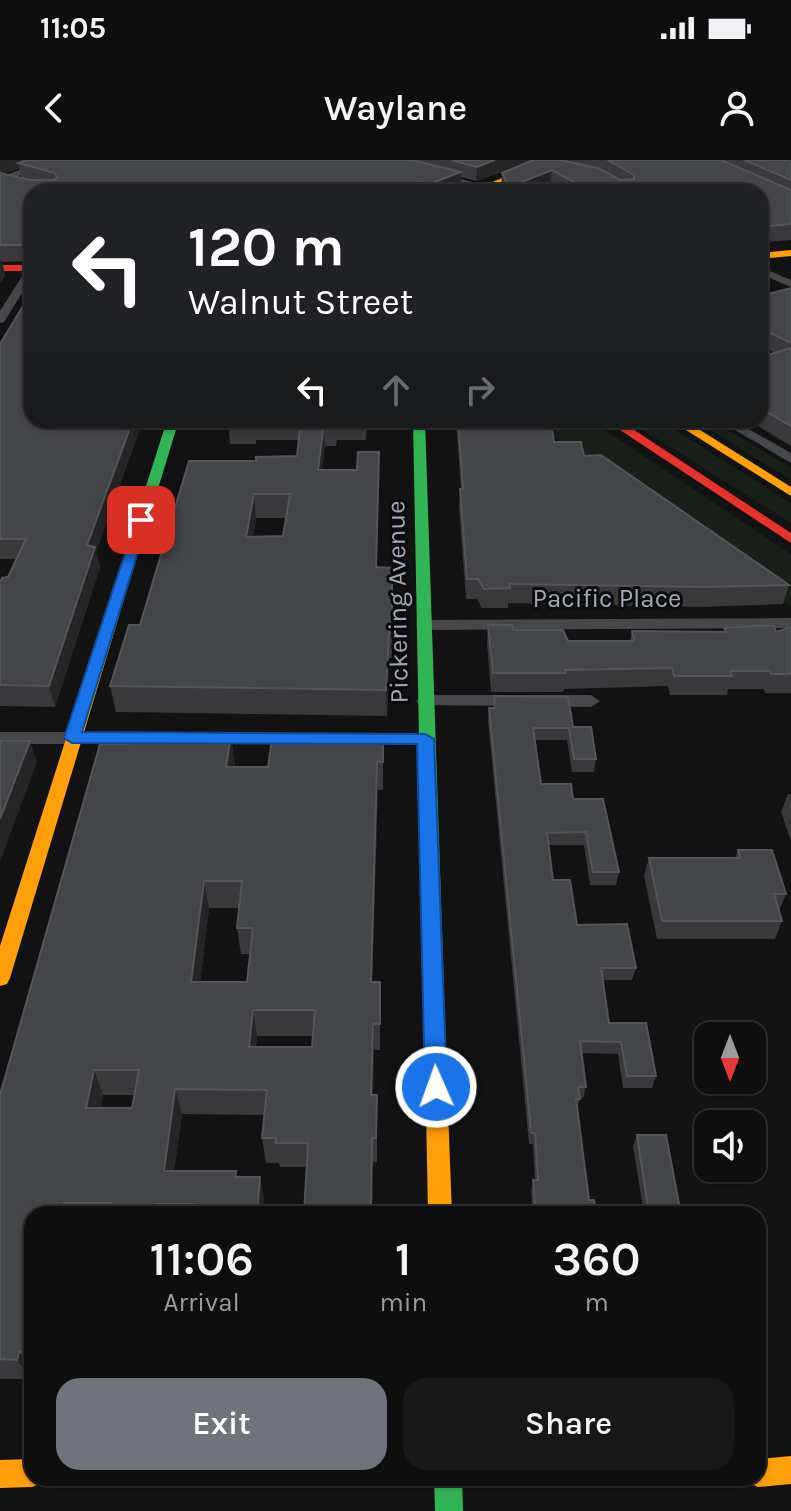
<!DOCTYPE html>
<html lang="en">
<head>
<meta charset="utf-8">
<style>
	:root { --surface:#0e0e0e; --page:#171717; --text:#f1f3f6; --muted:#9b9c9e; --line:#2e2e2e; --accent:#6f747c }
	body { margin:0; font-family:Karla,sans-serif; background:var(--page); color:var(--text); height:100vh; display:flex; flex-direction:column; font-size:30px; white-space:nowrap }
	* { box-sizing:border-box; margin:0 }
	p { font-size:26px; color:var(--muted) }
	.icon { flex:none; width:44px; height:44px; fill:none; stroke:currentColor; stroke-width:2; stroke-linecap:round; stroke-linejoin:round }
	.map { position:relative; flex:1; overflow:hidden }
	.panel { position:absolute; left:24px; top:1046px; width:742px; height:280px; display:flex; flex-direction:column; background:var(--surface); border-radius:24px; box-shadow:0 2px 6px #0004,0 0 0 2px var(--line) }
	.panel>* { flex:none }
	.hud { position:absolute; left:24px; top:24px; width:744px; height:244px; border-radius:24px; box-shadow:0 2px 6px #0004,0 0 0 2px var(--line); background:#202124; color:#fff; overflow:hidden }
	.needle { width:52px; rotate:180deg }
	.tools { position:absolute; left:694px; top:862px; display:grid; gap:16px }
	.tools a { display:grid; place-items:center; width:72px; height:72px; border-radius:16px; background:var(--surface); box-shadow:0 2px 6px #0004,0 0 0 2px var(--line); font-size:40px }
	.pin { position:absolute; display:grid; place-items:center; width:68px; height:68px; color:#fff; margin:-34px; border-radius:16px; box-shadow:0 4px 12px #0006 }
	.me { position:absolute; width:88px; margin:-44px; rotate:358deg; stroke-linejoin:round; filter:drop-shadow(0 0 6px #0008) }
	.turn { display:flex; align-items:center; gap:28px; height:168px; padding:0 32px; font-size:36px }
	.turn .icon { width:104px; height:104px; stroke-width:2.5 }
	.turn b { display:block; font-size:56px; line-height:68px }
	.lanes { display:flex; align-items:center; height:76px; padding:0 32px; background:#0003; justify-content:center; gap:40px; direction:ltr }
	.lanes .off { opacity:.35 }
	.eta { display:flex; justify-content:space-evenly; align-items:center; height:136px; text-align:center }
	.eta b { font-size:48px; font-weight:600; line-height:56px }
	.action { display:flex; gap:16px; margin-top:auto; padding:16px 32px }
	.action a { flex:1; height:92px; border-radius:24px; background:var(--accent); color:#fff; font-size:32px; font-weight:600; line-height:92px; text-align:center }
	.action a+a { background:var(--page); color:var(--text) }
	.status { display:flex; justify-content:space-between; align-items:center; height:56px; padding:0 40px; background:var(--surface); direction:ltr }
	.status svg { height:22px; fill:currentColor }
	header { display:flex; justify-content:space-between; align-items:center; height:104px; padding:0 32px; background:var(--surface); font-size:36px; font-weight:600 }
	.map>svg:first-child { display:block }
</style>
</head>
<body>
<div class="status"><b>11:05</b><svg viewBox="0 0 49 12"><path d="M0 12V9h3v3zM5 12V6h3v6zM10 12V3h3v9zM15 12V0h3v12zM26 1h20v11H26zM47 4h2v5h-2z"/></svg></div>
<header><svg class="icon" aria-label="back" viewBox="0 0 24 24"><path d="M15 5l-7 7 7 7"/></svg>Waylane<svg class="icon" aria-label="person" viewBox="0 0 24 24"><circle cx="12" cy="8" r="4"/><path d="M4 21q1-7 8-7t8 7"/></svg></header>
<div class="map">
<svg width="791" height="1351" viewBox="0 0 791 1351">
	<rect width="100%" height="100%" fill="#121212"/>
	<g fill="#181f18">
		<path d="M531,260H590L791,394V446Z"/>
		<path d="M627,260H660L791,343V363Z"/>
		<path d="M695,260H711L791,308V320Z"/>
	</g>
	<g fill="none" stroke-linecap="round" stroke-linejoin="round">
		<g fill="#46474b" fill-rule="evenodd">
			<path d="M48,0H60L0,23V17Z"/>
			<path d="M436,13L501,29L502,31L491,32L433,18Z"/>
			<path d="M32,106V117L4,162L0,163V151L28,107Z"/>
			<path d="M760,107L791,120V127L760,114Z"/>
			<path d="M718,260H733L791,293V303Z"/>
			<path d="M791,458V468L424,470L416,465L424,460Z"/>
			<path d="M425,535H591L600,541L591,547L419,545L416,541Z"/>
			<path d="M0,572H157L166,578L157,584H0Z"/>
			<path d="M205,572L301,573L310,579L301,585L199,582L196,578Z"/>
			<path d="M357,573H425L434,579L425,585L351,583L348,579Z"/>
		</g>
		<g fill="#30b455" fill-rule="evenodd">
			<path d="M167,260H179L119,456L112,460L107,459L105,456Z"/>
			<path d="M413,260H425L448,950L445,957L437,960L429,957L426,950Z"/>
			<path d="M434,1318H462L463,1351H435Z"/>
		</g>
		<g fill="#ff9f0a" fill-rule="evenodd">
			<path d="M546,0H557L479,32H468Z"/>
			<path d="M791,90V96L760,99V93Z"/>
			<path d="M670,260H684L791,327V336Z"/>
			<path d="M112,452L119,456L10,818L7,824L0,826V786L105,456Z"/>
			<path d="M437,940L445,943L448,950L452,1054H428L426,950L429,943Z"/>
			<path d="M791,1296V1324L758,1327L748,1323L746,1318H758V1299Z"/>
			<path d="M32,1299V1318H44L42,1323L32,1327L0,1328V1300Z"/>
		</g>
		<g fill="#e5322d" fill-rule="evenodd">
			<rect x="0" y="105" width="32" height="6"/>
			<path d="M605,260H619L791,373V383Z"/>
		</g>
	</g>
	<g fill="#39393c" fill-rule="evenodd">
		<path d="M0,0H791V80L766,82L760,77V32H564L550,25L532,32H503L501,28L502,13L527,3L476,21L461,17V27L448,32H32V101L2,102L5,115L0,123ZM19,8L21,18L3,14Z"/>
		<path d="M791,128V286L748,260H760V197L775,193L760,185V136Z"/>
		<path d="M0,184L32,260H143L96,392L100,407L55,547L0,546V423L8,417L16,399H0Z"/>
		<path d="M228,260H367L366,280H337L336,286H325L322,310H357L379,292L377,407L392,408V498H389L387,556L116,552L110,526L140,465L256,301L297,296L299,280H256V284H230ZM256,358H286L283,376L253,377Z"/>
		<path d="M456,260H536L554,282L584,296L789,425L783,444L700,447L508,443V448H482L477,439H466L459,348L461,329Z"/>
		<path d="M488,465L568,481H630L632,471L724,472V468L776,472L791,467V533H765L764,529H728L727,535H670L668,526L564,529L563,532H491L487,483Z"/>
		<path d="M494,536L573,567L596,599L594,612H572L567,580H535L541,624L573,639L619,712L616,725H590L584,685H548L553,720L577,765L636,808L632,820H603L609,863L656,916L652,928H623L618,894L581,893L586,927L583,938H580L577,951L589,1040L596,1054H533L531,1031L533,1020H535L533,984H529L525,942L488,561L489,548H493Z"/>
		<path d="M383,576V630H378L372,822H380V890H374L373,935H377V1002L307,1007H280L279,1003H266L262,978L264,955L182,954L174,1011H236L237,1017H260L264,1040L263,1054H32V1216L31,1219H0V935L235,602L234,607H268ZM209,748H239L237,768L241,794H250L247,822H200ZM257,876H313L312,887H256ZM103,935H134L132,948H100Z"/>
		<path d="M788,634H791V681L781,652Z"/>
		<path d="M738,690L786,734L779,751L782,761L775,779H657L644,716L649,698H735Z"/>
		<path d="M637,975L681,1054H644L633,986Z"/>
	</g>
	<g fill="#252526">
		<path d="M0,0H40L18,3L19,8L0,15Z"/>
		<path d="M495,0H534L476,21L477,7Z"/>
		<path d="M552,10L550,25L532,32H509V27Z"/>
		<path d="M461,12V27L448,32H430V24Z"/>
		<path d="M424,22V32H358Z"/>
		<path d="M276,25V32H259Z"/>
		<path d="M1,98L5,115L0,123V101Z"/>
		<path d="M133,260H143L96,392L100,407L55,547L49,526L87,385Z"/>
		<path d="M324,263L325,286L319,334L318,310Z"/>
		<path d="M379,292V316L376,432V407Z"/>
		<path d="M254,334L256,358L249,402L246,377Z"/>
		<path d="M389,472V498L387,556L386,530Z"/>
		<path d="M231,575L235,602L230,634L226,607Z"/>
		<path d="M30,581L37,602L0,702V659Z"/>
		<path d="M377,602L378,630L371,848V822Z"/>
		<path d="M204,721L209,748L197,848L191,822Z"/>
		<path d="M253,850L257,876L253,912L249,887Z"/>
		<path d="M373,864L374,890L372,960L371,935Z"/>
		<path d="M94,910L103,935L95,973L86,948Z"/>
		<path d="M175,929L182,954L171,1034L164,1011Z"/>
		<path d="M372,978V1054H371Z"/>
		<path d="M260,1017L264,1040L263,1054H257Z"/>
		<path d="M64,1043L69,1054H62Z"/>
		<path d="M19,1192L32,1211L31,1219L17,1200Z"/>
	</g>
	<g fill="#444549" stroke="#53555a" stroke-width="2" fill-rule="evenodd">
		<path d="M27,0H412L461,12L430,24L424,22L358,32H284L276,25L259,32H32V85H0V13L30,20H54L57,18L55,13L18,3Z"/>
		<path d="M451,0H495L477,7Z"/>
		<path d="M533,0H560L598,8L620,20L634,19V15L608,0H721L791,30V64L769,66L760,58V32H593L552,10L509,27L502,13Z"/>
		<path d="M744,0H791V20Z"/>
		<path d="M791,128V183L760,168V136Z"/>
		<path d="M32,131V260H133L87,385L95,387L49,526L0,525V423L2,418L8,417L26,379H0V184Z"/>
		<path d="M791,188V266L760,248V197Z"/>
		<path d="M301,260H336L335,263H324L318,310H357L358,292H379L376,407L392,408V473L389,472L386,530L110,526L129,465H140L189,301H256V297L297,296ZM254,334H290L283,376L246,377Z"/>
		<path d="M458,260H536L543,269H552L554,282H581L584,296L601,295L789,425L705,427L509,424L510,428L484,429L478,419H467L460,329H463Z"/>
		<path d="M488,465H512L513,470H563L568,481H634L632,471L726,472L724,468L753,466H774L776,472L791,467V514H771L770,511H730L732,516H674L672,508L565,510L566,513H493Z"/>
		<path d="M494,536L568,537L573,567H591L596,599H574L569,568H533L541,624H571L573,639H603L619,712H593L586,672L547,673L553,720H570L577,765L627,764L636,808H601L609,863H646L656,916H627L621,882L580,881L586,927H578L580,939H576L589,1040H594L596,1054H536L533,1020H538L535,973H531L527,930L489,548H495Z"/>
		<path d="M131,575H231L226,607H268L272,579L278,577L383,576V602H377L371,822H380V864H373L371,935H377L376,978H372L371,1054H304L308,983H276V978H262L267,930L175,929L164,1011H236L235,1017H260L257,1054H191L193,1044H156L154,1054H109L111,1043H64L62,1054H32V1192H19L17,1200L0,1199V935L100,584H129ZM204,721H242L237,768H253L247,822H191ZM253,850H315L312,887H249ZM94,910H139L132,948H86Z"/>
		<path d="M0,581H30L0,659Z"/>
		<path d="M738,690H772L786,734H774L782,761H662L649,698H740Z"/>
		<path d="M637,975H666L681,1054H649Z"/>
	</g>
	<path fill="#1a73e8" stroke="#114b97" stroke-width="2" d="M137,357L148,360L82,572L425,574L434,579L447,927L444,934L436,937L428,934L425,927L417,584L72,583L64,578Z"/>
	<g text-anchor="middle" stroke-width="6" stroke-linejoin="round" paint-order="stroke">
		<g font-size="26" fill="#a1a8b5" stroke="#0c0c0e">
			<text x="607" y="447">Pacific Place</text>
			<text transform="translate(397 442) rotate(-91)" y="9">Pickering Avenue</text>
		</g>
	</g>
</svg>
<div class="tools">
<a><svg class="needle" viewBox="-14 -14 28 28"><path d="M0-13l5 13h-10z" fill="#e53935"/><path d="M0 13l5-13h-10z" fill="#9b9c9e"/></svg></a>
<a><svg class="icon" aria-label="sound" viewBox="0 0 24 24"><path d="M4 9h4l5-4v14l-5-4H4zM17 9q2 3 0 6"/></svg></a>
</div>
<div class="pin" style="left:141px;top:360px;background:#d93025"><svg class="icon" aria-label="arrive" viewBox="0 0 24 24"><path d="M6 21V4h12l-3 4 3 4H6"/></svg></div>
<svg class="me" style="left:436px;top:927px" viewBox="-20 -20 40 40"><circle r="17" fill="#1a73e8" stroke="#fff" stroke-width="3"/><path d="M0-11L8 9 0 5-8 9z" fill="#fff"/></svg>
<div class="hud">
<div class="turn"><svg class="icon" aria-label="left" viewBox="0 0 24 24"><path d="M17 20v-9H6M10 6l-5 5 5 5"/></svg><div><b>120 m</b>Walnut Street</div></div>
<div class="lanes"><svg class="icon" aria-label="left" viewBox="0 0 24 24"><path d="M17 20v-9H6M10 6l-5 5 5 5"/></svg><svg class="icon off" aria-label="ahead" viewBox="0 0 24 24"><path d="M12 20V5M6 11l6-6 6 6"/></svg><svg class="icon off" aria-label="right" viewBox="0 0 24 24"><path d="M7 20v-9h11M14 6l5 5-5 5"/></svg></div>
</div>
<section class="panel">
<div class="eta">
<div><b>11:06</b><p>Arrival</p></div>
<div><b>1</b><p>min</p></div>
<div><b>360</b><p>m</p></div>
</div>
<div class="action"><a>Exit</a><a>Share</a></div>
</section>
</div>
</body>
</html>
